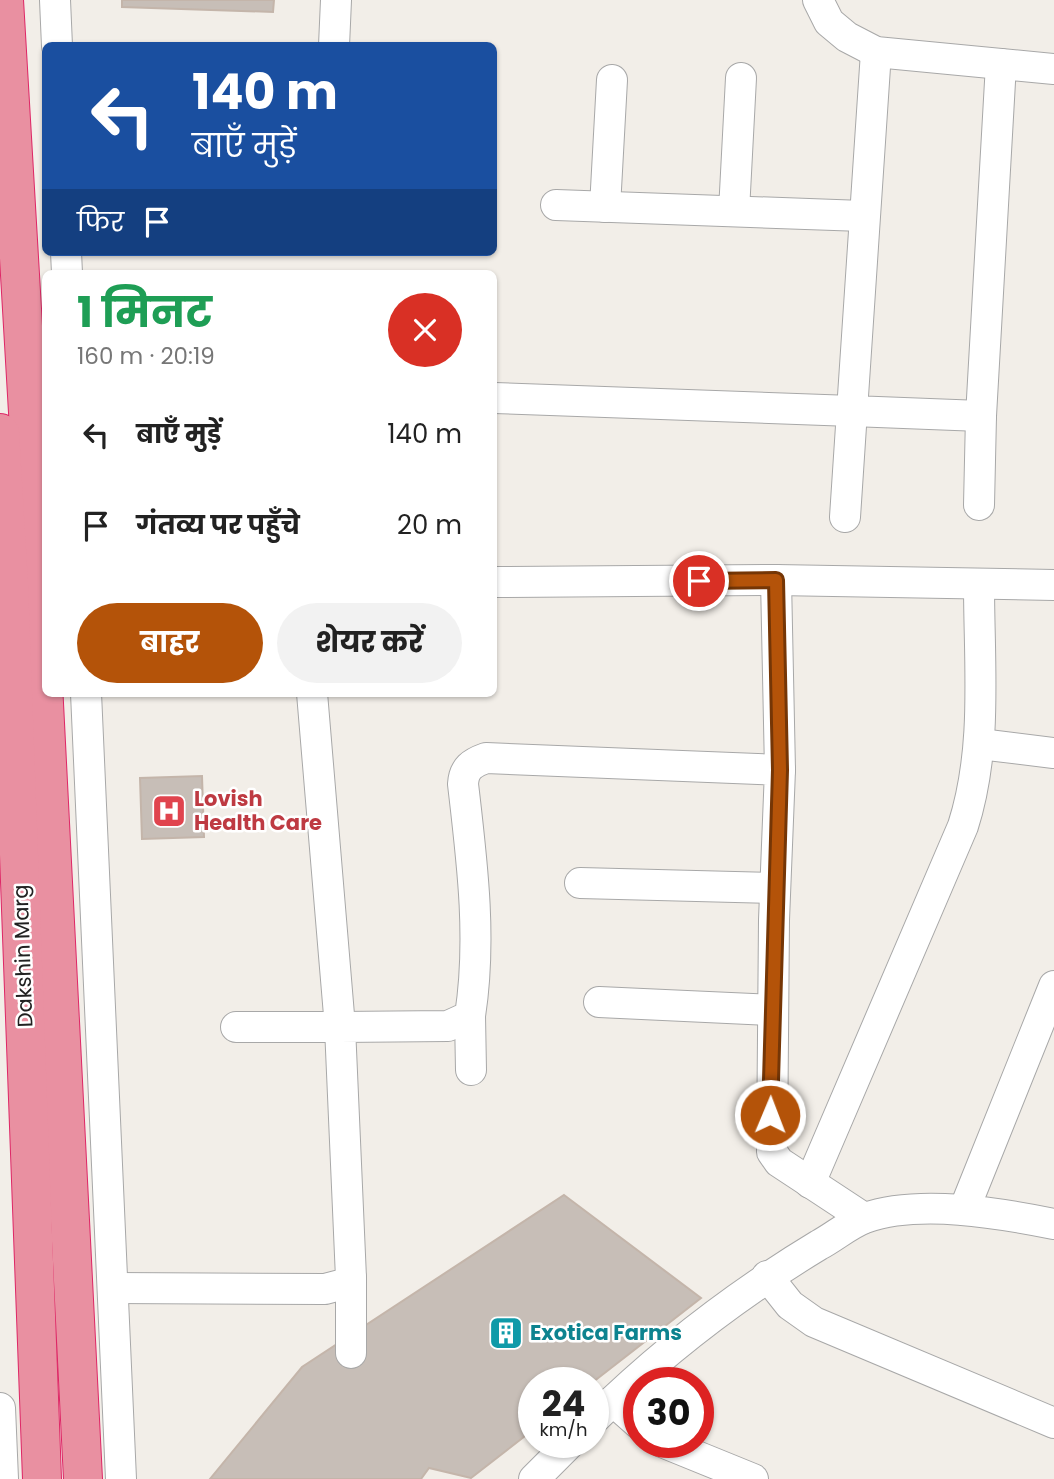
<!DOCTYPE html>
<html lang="hi">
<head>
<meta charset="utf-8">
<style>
	:root { --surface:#fff; --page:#f2f2f2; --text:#222; --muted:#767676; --accent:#b45309 }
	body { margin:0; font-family:Poppins,"Noto Sans Devanagari",sans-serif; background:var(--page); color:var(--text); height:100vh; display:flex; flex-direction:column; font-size:26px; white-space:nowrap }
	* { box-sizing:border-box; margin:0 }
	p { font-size:23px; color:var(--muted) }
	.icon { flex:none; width:38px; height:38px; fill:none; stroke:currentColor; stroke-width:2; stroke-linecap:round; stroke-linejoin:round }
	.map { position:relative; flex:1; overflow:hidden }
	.panel { position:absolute; left:42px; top:270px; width:455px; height:427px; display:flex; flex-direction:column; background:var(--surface); border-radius:10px; box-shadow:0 2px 5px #0004 }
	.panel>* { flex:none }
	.top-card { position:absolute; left:42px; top:42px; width:455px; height:214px; border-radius:10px; box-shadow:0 2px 5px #0004; background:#1a4fa0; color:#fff; overflow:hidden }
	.speed { position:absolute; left:518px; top:1367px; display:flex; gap:14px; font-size:35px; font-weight:700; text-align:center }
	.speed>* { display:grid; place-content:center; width:91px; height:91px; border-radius:50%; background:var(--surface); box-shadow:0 2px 5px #0004; line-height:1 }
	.speed small { font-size:18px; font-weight:400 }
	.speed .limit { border:10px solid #d22; background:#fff; color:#111 }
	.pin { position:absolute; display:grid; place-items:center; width:60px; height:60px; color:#fff; margin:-30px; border:4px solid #fff; border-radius:50%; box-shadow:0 2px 7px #0007 }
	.me { position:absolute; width:77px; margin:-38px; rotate:1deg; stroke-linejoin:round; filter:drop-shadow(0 0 5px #0008) }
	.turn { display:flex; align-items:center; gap:24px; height:147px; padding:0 35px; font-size:32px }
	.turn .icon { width:91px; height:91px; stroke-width:2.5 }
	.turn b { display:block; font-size:49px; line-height:60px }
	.then { display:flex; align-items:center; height:66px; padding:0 35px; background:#0003; gap:14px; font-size:26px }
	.round { display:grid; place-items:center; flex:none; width:74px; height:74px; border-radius:37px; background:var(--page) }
	.headline { display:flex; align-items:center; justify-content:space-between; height:119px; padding:0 35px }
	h1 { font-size:42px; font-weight:700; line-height:52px; color:#1e9e55 }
	.cta { display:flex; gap:14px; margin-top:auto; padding:14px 35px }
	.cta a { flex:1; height:80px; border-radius:42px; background:var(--accent); color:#fff; font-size:28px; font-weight:700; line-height:80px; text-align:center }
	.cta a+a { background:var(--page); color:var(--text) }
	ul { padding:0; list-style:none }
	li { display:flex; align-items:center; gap:21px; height:91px; padding:0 35px }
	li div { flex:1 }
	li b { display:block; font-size:26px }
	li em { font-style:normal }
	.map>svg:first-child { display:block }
</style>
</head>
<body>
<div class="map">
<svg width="1054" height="1479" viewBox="0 0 1054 1479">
	<rect width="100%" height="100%" fill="#f2eee8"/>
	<g fill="#c7beb7" stroke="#c4b5aa" stroke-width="2">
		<path d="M122,0H274L273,12L122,7Z"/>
		<path d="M202,776L204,837L142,839L140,778Z"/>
		<path d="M564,1195L701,1298L593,1382H534V1429L471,1478L429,1468L421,1479H210L302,1367Z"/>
	</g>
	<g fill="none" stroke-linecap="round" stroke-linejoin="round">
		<g stroke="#a8a8a8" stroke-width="32">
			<g id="minor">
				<path d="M55,0L57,46"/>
				<path d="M818,0L829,22L847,37L876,52L1054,69"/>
				<path d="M334,46L336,0"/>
				<path d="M876,52L852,411L981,416L1001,64"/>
				<path d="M556,205L863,216"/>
				<path d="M605,207L612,80"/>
				<path d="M734,211L741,78"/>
				<path d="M66,252L67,273"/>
				<path d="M494,398L852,411L845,517"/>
				<path d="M979,505L981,416"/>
				<path d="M776,580L780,770"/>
				<path d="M494,582L776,580L1054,585"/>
				<path d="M86,693L121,1479"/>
				<path d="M980,744L1054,753"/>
				<path d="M580,883L775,888"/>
				<path d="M599,1002L772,1010"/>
				<path d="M470,1016L471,1070"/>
				<path d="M236,1027H340L312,693"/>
				<path d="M810,1183L963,826C988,748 979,665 979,584"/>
				<path d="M964,1210L1054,986"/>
				<path d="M767,1276L790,1305L814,1322L1054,1423"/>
				<path d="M351,1278V1353"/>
				<path d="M113,1288L325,1289L344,1284L351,1278L340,1027L448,1026L470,1016C482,939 472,861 463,784C464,768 472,763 486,758L780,770L774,920L772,1152L779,1162L864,1218"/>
				<path d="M613,1401L639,1424"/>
				<path d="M0,1408L3,1479"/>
				<path d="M593,1420C660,1354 738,1294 819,1245C834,1237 849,1224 865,1218C919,1199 999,1213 1054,1224"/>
				<path d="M662,1442L753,1479"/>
				<path d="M534,1479L571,1442"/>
			</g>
		</g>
		<g stroke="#de2766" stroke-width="40">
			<g id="highway">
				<path d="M4,0L38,584L83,1479"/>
				<path d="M0,433L9,583L42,1479"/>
			</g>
		</g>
		<use href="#minor" stroke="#fff" stroke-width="30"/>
		<use href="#highway" stroke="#e990a1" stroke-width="38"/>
	</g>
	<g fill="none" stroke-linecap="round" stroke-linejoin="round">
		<g stroke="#753606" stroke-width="18">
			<path id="route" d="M699,581L776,580L780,770L770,1115"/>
		</g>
		<use href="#route" stroke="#b45309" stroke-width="12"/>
	</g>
	<defs>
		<g id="hospital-square" transform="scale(1.75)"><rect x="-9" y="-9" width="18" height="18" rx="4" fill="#e0444e" stroke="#fff"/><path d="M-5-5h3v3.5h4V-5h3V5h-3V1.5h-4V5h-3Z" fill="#fff"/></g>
		<g id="building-square" transform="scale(1.75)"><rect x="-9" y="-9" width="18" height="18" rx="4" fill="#0f9aa8" stroke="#fff"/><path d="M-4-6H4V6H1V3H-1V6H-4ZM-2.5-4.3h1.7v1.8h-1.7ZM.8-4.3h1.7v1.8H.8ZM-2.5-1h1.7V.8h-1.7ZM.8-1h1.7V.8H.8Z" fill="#fff"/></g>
	</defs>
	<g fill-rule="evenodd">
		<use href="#hospital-square" x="169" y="811"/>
		<use href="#building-square" x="506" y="1333"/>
	</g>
	<g text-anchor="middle" stroke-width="5" stroke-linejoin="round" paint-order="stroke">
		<g font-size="21" font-weight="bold" fill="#be3a42" stroke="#fff" text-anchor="start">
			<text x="194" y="806">Lovish<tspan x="194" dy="24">Health Care</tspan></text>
		</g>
		<g font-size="21" fill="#212121" stroke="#fff">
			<text transform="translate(23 956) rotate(-92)" y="7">Dakshin Marg</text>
		</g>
		<g font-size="21" font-weight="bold" fill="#0d838f" stroke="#fff" text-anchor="start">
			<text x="530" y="1340">Exotica Farms</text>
		</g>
	</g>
</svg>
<div class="speed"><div>24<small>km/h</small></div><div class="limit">30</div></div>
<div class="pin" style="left:699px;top:581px;background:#d93025"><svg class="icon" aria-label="arrive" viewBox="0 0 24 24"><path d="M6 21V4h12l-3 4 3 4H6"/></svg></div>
<svg class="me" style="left:770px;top:1115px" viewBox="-20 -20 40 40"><circle r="17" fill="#b45309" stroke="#fff" stroke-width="3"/><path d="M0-11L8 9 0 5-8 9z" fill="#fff"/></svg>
<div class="top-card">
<div class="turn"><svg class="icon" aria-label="left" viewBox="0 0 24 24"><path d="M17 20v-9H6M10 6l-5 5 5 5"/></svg><div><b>140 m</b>बाएँ मुड़ें</div></div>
<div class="then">फिर<svg class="icon" aria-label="arrive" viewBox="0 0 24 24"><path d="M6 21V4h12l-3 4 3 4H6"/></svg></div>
</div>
<section class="panel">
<div class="headline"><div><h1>1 मिनट</h1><p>160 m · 20:19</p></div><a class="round" style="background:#d93025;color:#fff"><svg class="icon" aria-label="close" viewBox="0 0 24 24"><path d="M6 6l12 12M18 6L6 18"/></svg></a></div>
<ul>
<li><svg class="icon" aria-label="left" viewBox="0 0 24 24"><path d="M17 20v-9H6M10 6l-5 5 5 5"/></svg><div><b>बाएँ मुड़ें</b></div><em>140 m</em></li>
<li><svg class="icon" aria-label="arrive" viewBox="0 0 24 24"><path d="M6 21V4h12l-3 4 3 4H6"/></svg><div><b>गंतव्य पर पहुँचे</b></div><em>20 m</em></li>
</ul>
<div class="cta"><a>बाहर</a><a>शेयर करें</a></div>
</section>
</div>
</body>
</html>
